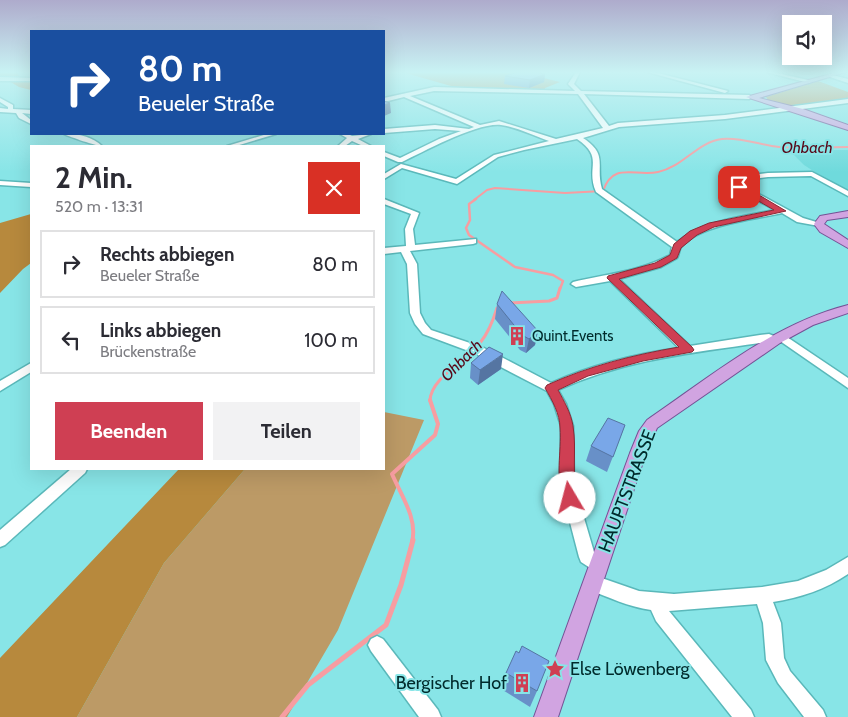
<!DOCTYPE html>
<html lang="de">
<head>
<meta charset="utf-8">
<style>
	:root { --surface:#fff; --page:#f2f2f3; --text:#2b2b33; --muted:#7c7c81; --line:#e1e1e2; --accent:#cf3f53 }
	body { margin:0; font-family:Cabin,sans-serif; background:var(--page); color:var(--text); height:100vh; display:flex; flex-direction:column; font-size:19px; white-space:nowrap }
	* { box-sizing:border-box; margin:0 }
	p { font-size:16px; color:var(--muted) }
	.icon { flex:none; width:28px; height:28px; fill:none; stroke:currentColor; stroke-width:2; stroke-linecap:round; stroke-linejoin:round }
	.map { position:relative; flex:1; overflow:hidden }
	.drawer { position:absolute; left:30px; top:145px; width:355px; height:325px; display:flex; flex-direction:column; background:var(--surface); border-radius:0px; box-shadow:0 5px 20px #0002 }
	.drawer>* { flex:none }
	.guide { position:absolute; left:30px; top:30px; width:355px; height:105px; border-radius:0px; box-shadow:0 5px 20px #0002; background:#1a4fa0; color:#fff; overflow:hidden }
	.tools { position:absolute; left:782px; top:15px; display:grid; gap:10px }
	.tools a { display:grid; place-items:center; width:50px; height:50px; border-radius:0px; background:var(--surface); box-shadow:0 5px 20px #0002; font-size:25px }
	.pin { position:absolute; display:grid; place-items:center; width:42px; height:42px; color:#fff; margin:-21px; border-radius:10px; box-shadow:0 2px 8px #0006 }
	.me { position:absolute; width:55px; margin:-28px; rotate:352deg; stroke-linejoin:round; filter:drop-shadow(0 0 4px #0008) }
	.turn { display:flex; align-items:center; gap:18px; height:105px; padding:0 25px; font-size:22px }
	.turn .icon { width:65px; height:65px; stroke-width:2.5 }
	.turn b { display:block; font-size:35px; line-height:42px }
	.round { display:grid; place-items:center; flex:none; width:52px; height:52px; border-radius:0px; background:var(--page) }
	.headline { display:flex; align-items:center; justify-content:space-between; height:85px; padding:0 25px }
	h1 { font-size:30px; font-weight:700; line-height:38px }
	.button { display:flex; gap:10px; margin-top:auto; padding:10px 25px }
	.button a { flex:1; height:58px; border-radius:0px; background:var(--accent); color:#fff; font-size:20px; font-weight:700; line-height:58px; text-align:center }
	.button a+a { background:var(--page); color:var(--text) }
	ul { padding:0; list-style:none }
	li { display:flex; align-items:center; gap:15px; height:68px; margin:0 10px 8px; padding:0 15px; border:2px solid var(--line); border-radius:0px }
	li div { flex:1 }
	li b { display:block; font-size:19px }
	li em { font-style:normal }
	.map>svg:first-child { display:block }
</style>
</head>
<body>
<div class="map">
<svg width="848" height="717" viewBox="0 0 848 717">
	<rect width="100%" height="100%" fill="#88e5e7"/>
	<path fill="#6fdadc" d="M789,150H848V193L804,165Z"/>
	<g fill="#bc9a66">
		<path d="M0,72H17L20,78H31V90L19,87L4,78H0Z"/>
		<path d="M402,72H519L560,82L545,88V91L451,88V86Z"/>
		<path d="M818,81L848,92V99L792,107L768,100L766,97Z"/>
		<path d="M384,412L424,420L338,630L287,717H77L164,563L245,469H384Z"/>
	</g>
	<g fill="#b7893d">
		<path d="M31,214V263L23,269L0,293V223Z"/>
		<path d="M179,469H245L164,563L77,717H0V658Z"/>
	</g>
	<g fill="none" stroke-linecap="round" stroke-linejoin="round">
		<path stroke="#f79da1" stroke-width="2" d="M474,200L487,190L495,188L565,193L603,191C613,161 635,177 658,172C683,167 697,142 722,139C741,137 760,145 779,147C801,149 825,147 848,147"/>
		<path stroke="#f79da1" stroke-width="2.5" d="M476,199L469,204L470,220L466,228L469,235L515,267L553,275L563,281L560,289"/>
		<g stroke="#f79da1" stroke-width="3">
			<path d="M510,303L549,301L557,298L560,288"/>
			<path d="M430,401C430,378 468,360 480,343C489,332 493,321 497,308"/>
		</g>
		<path stroke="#f79da1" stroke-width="4" d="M412,542C418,519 401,495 392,474L435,435L438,424L430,400"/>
		<path stroke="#f79da1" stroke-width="5" d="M282,717L308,685L386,625L401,585L413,540"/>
		<g stroke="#5ab8ba" stroke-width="3">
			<g id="minor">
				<path d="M576,72H580L574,84L581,91L749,95L752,97L749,99L584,94L609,126L618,123L725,115L848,99V103L725,119L619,127L583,138C609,155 595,165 602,189L677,242C706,220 740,217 775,210L737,189L725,187V178L768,173L812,172L848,191V196L811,176L768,177L732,182V183L742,185L803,218L823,224L819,226L797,222L782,213C756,219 698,225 681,247C679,250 679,255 677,258L661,267L619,279L690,346L760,335L769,334L776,337L781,333L848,378V388L780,341L775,344L768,342L760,343C690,353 623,360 558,390L566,404L573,426L574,484L594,552L604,560L606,565L604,570L598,573L581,562L579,557L560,484L561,426L554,404L547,391L474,353L423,334L415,324L410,313L407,264L401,252L384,254V248L406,246L405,229L411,214L384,204V199L419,213L413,229L415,245L476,239V243L473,244L410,251L417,264L420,313L425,323L431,330L482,347L551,383C592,365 635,354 679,348L610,281L576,287L571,284L573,282C606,274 639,272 670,255L672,247L596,192C585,167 605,158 577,139L524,150L498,157L457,184L402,168L384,179V174L401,164L456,179L494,155L549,141C534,136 517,127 501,125C478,122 423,152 402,162H398L384,156V152L400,158L439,139L461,131L435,129L384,133V129L435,125L469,129L474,127L404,97L384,102V98L434,87L575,91L568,84ZM434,91L578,94L603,128L556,139L499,121L480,125L410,96Z"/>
				<path d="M647,72H654L728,91L725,93Z"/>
				<path d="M766,72H773L812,81L809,83Z"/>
				<path d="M829,74L848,79V83L827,76Z"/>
				<path d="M0,77L31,78V81H0Z"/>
				<path d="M0,98L13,105V109L31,110V114L22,113L31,120V124L19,118L16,113L0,112V108L8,109V107L0,102Z"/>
				<path d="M64,134C77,133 92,137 102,146C96,146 70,137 64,134Z"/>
				<path d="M267,134H276L236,146H227Z"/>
				<path d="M340,134H348L352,136L371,134L358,139L371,146H363L352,141L345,146H338L347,138Z"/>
				<path d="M0,181L31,183V187L0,185Z"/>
				<path d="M31,363V372L0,391V381Z"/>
				<path d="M71,469H87L85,473L5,545L0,547V530Z"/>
				<path d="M848,557V574C826,589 800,598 773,602L781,623L784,658L790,671L823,710L826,717H804L778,683L766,660L763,623L757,604L669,611L751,710L754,717H732L656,621L651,610C629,607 608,597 587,589L585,583L587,577L593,575L639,591L674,594L762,587L798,581L826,570Z"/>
				<path d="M377,636L383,639L438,710L441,717H419L371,651L368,645L371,639Z"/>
			</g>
		</g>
		<g stroke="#745295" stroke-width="2">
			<g id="major">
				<path d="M838,72H846L759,98L803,109L848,125V130L746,97Z"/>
				<path d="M848,211V217L827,220L824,224L848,240V248L820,232L814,224L820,216Z"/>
				<path d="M848,305V313L813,325L780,343L657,428L646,453L558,717H534L630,453L639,431L647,420C710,377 773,324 848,305Z"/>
			</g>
		</g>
		<use href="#minor" fill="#fff" fill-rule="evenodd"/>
		<use href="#major" fill="#d1a4e1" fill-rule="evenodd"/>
	</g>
	<g fill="#6890c8">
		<path d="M545,74L544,82L529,88L504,84L505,76Z"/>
		<path d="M497,304L538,331L535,345L526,353L520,350L495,319Z"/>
		<path d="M471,363L501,369L478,385L470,378Z"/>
		<path d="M625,425L607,472L586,461L591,446Z"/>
		<path d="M506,673L537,691L530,707L501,689Z"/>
	</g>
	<g fill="#5575a2">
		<path d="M545,74L544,82L529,88L530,80Z"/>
		<path d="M390,103L391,113L384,116V105Z"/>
		<path d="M538,331L535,345L526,353L529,339Z"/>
		<path d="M503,354L501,369L478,385L480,370Z"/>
	</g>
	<g fill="#79a7e8" stroke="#5575a2">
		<path d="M518,72H534L545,74L530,80L505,76Z"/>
		<path d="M384,101L390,103L384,105Z"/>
		<path d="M502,291L538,331L529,339L522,335L497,304Z"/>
		<path d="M489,347L503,354L480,370L471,363Z"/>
		<path d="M608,418L625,425L613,457L591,446Z"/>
		<path d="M522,646L549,661L537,691L506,673L516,651L519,653Z"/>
	</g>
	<linearGradient id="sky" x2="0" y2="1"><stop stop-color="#aeabcc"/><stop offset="0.42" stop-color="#c9f3f4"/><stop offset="1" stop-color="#c9f3f4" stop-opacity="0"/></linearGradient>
	<rect width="848" height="172" fill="url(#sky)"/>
	<path fill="#cf3f53" stroke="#872936" d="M736,185H742L786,211L714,227L697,235L681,248L677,258L661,267L619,279L692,347L694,350L692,352L643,361L588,376L558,390C564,401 571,413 573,426C577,450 571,474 578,498L576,502L570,504L565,502C554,479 562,452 560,428C560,414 552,400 545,388L547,385C589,366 633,355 679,347L607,278L608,276L655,263L670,255L674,244L690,231L709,223L774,210L736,188Z"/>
	<defs>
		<g id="building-bare" transform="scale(1.5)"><path d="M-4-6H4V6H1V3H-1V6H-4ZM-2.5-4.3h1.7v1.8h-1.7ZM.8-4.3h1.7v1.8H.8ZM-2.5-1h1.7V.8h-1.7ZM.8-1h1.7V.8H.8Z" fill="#cf3f53" stroke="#88e5e7" stroke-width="2.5" paint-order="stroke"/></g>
		<g id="sight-bare" transform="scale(1.5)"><path d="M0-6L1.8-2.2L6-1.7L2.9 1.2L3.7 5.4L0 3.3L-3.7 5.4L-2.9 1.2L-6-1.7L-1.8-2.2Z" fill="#cf3f53" stroke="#88e5e7" stroke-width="2.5" paint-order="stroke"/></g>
	</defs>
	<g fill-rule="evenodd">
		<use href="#building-bare" x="517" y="336"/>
		<use href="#sight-bare" x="555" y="669"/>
		<use href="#building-bare" x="522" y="683"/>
	</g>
	<g text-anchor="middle" stroke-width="4" stroke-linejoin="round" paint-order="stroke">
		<g font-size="15" fill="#002b2c" stroke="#88e5e7" text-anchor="start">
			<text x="532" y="341">Quint.Events</text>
		</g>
		<g font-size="16" font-style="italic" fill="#580819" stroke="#88e5e7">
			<text x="807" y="153">Ohbach</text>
			<text transform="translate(461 360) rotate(-45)" y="6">Ohbach</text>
		</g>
		<g font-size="18" fill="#002b2c" stroke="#88e5e7">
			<text transform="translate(627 491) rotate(-69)" y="6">HAUPTSTRASSE</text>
		</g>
		<g font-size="18" fill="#002b2c" stroke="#88e5e7" text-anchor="start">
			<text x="570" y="675">Else Löwenberg</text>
			<text x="507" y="689" text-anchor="end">Bergischer Hof</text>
		</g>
	</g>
</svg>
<div class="tools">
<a><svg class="icon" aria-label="sound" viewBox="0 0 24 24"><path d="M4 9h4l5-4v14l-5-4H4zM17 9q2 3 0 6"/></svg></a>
</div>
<div class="pin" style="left:739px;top:187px;background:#d93025"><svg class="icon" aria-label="arrive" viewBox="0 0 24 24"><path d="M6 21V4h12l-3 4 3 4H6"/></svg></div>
<svg class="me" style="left:570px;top:498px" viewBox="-20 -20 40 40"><circle r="19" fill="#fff"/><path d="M0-13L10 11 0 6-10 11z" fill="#cf3f53"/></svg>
<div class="guide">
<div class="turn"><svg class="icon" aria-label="right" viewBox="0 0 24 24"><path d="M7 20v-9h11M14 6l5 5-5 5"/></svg><div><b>80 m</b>Beueler Straße</div></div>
</div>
<section class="drawer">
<div class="headline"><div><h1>2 Min.</h1><p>520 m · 13:31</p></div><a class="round" style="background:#d93025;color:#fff"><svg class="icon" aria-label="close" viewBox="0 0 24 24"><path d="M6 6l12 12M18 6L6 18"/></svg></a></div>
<ul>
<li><svg class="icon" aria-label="right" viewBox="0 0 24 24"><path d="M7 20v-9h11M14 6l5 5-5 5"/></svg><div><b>Rechts abbiegen</b><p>Beueler Straße</p></div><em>80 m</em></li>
<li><svg class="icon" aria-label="left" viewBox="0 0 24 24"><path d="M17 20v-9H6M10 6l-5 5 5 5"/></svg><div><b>Links abbiegen</b><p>Brückenstraße</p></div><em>100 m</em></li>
</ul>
<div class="button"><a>Beenden</a><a>Teilen</a></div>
</section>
</div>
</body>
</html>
